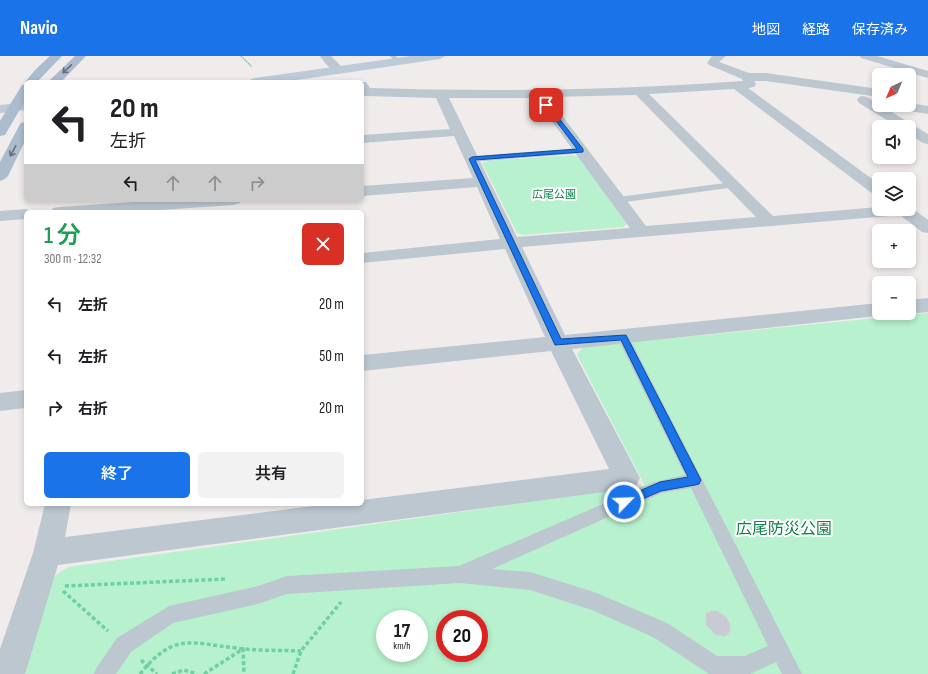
<!DOCTYPE html>
<html lang="ja">
<head>
<meta charset="utf-8">
<style>
	:root { --surface:#fff; --page:#f2f2f2; --text:#202124; --muted:#757577; --accent:#1a73e8 }
	body { margin:0; font-family:"Sofia Sans Condensed","Noto Sans JP",sans-serif; background:var(--page); color:var(--text); height:100vh; display:flex; flex-direction:column; font-size:15px; white-space:nowrap }
	* { box-sizing:border-box; margin:0 }
	p { font-size:13px; color:var(--muted) }
	.icon { flex:none; width:22px; height:22px; fill:none; stroke:currentColor; stroke-width:2; stroke-linecap:round; stroke-linejoin:round }
	.map { position:relative; flex:1; overflow:hidden }
	.panel { position:absolute; left:24px; top:154px; width:340px; height:296px; display:flex; flex-direction:column; background:var(--surface); border-radius:6px; box-shadow:0 2px 6px #0003 }
	.panel>* { flex:none }
	.banner { position:absolute; left:24px; top:24px; width:340px; height:122px; border-radius:6px; box-shadow:0 2px 6px #0003; background:#fff; color:var(--text); overflow:hidden }
	.needle { width:26px; rotate:224deg }
	.tools { position:absolute; left:872px; top:12px; display:grid; gap:8px }
	.tools a { display:grid; place-items:center; width:44px; height:44px; border-radius:6px; background:var(--surface); box-shadow:0 2px 6px #0003; font-size:20px }
	.speed { position:absolute; left:376px; top:554px; display:flex; gap:8px; font-size:20px; font-weight:700; text-align:center }
	.speed>* { display:grid; place-content:center; width:52px; height:52px; border-radius:50%; background:var(--surface); box-shadow:0 2px 6px #0003; line-height:1 }
	.speed small { font-size:10px; font-weight:400 }
	.speed .limit { border:6px solid #d22; background:#fff; color:#111 }
	.pin { position:absolute; display:grid; place-items:center; width:34px; height:34px; color:#fff; margin:-17px; border-radius:8px; box-shadow:0 2px 6px #0006 }
	.me { position:absolute; width:44px; margin:-22px; rotate:66deg; stroke-linejoin:round; filter:drop-shadow(0 0 3px #0008) }
	.turn { display:flex; align-items:center; gap:14px; height:84px; padding:0 20px; font-size:18px }
	.turn .icon { width:52px; height:52px; stroke-width:2.5 }
	.turn b { display:block; font-size:28px; line-height:34px }
	.lanes { display:flex; align-items:center; height:38px; padding:0 20px; background:#0003; justify-content:center; gap:20px; direction:ltr }
	.lanes .off { opacity:.35 }
	.round { display:grid; place-items:center; flex:none; width:42px; height:42px; border-radius:6px; background:var(--page) }
	.head { display:flex; align-items:center; justify-content:space-between; height:68px; padding:0 20px }
	h1 { font-size:24px; font-weight:600; line-height:30px; color:#1e9e55 }
	.cta { display:flex; gap:8px; margin-top:auto; padding:8px 20px }
	.cta a { flex:1; height:46px; border-radius:6px; background:var(--accent); color:#fff; font-size:16px; font-weight:600; line-height:46px; text-align:center }
	.cta a+a { background:var(--page); color:var(--text) }
	ul { padding:0; list-style:none }
	li { display:flex; align-items:center; gap:12px; height:52px; padding:0 20px }
	li div { flex:1 }
	li b { display:block; font-size:15px }
	li em { font-style:normal }
	header { display:flex; align-items:center; gap:24px; box-sizing:border-box; height:56px; padding:0 20px; background:var(--accent); color:#fff }
	header strong { font-size:19px }
	nav { display:flex; gap:22px; margin-inline-start:auto; font-size:14px }
	.map>svg:first-child { display:block }
</style>
</head>
<body>
<header>
<strong>Navio</strong>
<nav><a>地図</a><a>経路</a><a>保存済み</a></nav>
</header>
<div class="map">
<svg width="928" height="618" viewBox="0 0 928 618">
	<rect width="100%" height="100%" fill="#f0ecec"/>
	<g fill="#b7f1ce" fill-rule="evenodd">
		<path d="M572,99L579,101L627,168L623,171L523,179L517,177L482,107L488,105Z"/>
		<path d="M928,257V618H23L55,520L68,511L645,430L577,299L583,291ZM385,563H419V597H385ZM445,563H479V597H445Z"/>
	</g>
	<path fill="#c8cbd3" stroke="#d0d2d9" d="M713,555H717L725,560L730,568V575L726,580L716,579L706,569V557Z"/>
	<g fill="none" stroke-linecap="round" stroke-linejoin="round">
		<path stroke="#6dd1a1" stroke-width="1.5" stroke-dasharray="1.5 1" stroke-linecap="butt" d="M241,0L252,11"/>
		<g stroke="#6dd1a1" stroke-width="3.5" stroke-dasharray="4 2.5" stroke-linecap="butt">
			<path d="M65,530L227,523"/>
			<path d="M63,535L108,575"/>
			<path d="M141,604L157,618"/>
			<path d="M140,618C174,576 190,587 236,592C258,595 279,594 301,595"/>
			<path d="M172,618L184,614L197,618"/>
			<path d="M204,618L243,593L244,618"/>
			<path d="M293,618L301,595L341,546"/>
		</g>
		<g fill="#bcc7d0" fill-rule="evenodd">
			<path d="M390,0H396L400,5L395,6Z"/>
			<path d="M581,92L584,93L585,95L584,97L472,106L468,103L472,100Z"/>
			<path d="M733,126L736,127L738,129L736,131L618,147L613,144L618,141Z"/>
			<path d="M623,277L627,278L629,281L802,618H782L776,606L750,618H709L653,581L592,554L530,534L460,527L287,538L258,548L173,567L131,596L116,618H94L97,611L117,582L169,550L258,530L287,520L459,510L654,426L685,419L617,281L619,278ZM691,432L768,590L745,600H717L667,567L594,536L530,516L492,513L662,437Z"/>
		</g>
		<g fill="#bcc7d0" fill-rule="evenodd">
			<path d="M320,0H331L346,15L344,17C334,20 325,7 320,0Z"/>
			<path d="M712,0H726L719,6L749,17H766L879,33V41L766,25H754L756,28L754,31L748,32L879,128V140L873,138L734,33L649,38L773,160L879,151V153H909V148L914,150L916,153L915,154L928,164V177L922,176L900,159L522,191L565,279L879,247V257H887L886,259L572,293L640,422L636,430L627,433L58,509L25,618H0V593L33,497L45,448H71L65,481L329,448H362V444L609,413L551,295L362,315V299L545,281L505,193L362,207V197L500,183L477,131L362,140V130L473,122L454,80L362,87V79L450,73L436,42L365,40L362,39V26H360H366L370,32C495,36 618,34 743,25L742,23L709,9L707,7ZM636,39L756,161L646,170L548,41ZM449,42H535L630,172L517,181Z"/>
			<path d="M860,0H877L928,15V22L861,2Z"/>
			<path d="M863,40L867,41L928,78V88L923,87L909,78V71H898L859,47L857,44L859,41Z"/>
			<path d="M909,47L928,50V58L896,53L892,52L890,49H909Z"/>
			<path d="M163,144H242L240,147L234,149L131,156H51L53,152L59,151Z"/>
			<path d="M26,153L33,156H26V163L0,165V155Z"/>
			<path d="M928,242V256L909,258L907,257H909V244Z"/>
			<path d="M26,334V352L0,355V337Z"/>
		</g>
		<g fill="#bdcad7" fill-rule="evenodd">
			<path d="M411,0H445L440,3L283,26H249L251,23L255,22Z"/>
			<path d="M26,46V54L0,57V49Z"/>
		</g>
		<g fill="#aabcce" fill-rule="evenodd">
			<path d="M50,0H62L37,26H26V27L25,26L36,13Z"/>
			<path d="M75,0H86L61,26H48Z"/>
			<path d="M26,28V43L5,79L0,80V65L22,29Z"/>
			<path d="M26,66V83L8,120L5,123L0,125V106L19,70L21,67Z"/>
		</g>
	</g>
	<defs><path id="oneway-shaft" d="M-6 0H5M1.5-3L5.5 0L1.5 3" fill="none" stroke-width="1.6" stroke-linecap="round" stroke-linejoin="round"/></defs>
	<g stroke="#63707e">
		<use href="#oneway-shaft" transform="translate(67 13) rotate(137)"/>
		<use href="#oneway-shaft" transform="translate(13 95) rotate(118)"/>
	</g>
	<path fill="#1a73e8" stroke="#114b97" d="M545,48H548L583,93V96L475,104L561,283L626,279L701,424L699,428L695,429L661,435L624,451L621,450L619,446L621,443L660,426L688,421L621,284L555,289L469,103L472,101L577,93L545,50Z"/>
	<g text-anchor="middle" stroke-width="4" stroke-linejoin="round" paint-order="stroke">
		<g font-size="11" fill="#10814a" stroke="#fff">
			<text x="554" y="142">広尾公園</text>
		</g>
		<g font-size="16" fill="#10814a" stroke="#fff">
			<text x="784" y="478">広尾防災公園</text>
		</g>
	</g>
</svg>
<div class="tools">
<a><svg class="needle" viewBox="-14 -14 28 28"><path d="M0-13l5 13h-10z" fill="#e53935"/><path d="M0 13l5-13h-10z" fill="#757577"/></svg></a>
<a><svg class="icon" aria-label="sound" viewBox="0 0 24 24"><path d="M4 9h4l5-4v14l-5-4H4zM17 9q2 3 0 6"/></svg></a>
<a><svg class="icon" aria-label="layers" viewBox="0 0 24 24"><path d="M12 4l9 5-9 5-9-5zM3 14l9 5 9-5"/></svg></a>
<a>+</a>
<a>−</a>
</div>
<div class="speed"><div>17<small>km/h</small></div><div class="limit">20</div></div>
<div class="pin" style="left:546px;top:49px;background:#d93025"><svg class="icon" aria-label="arrive" viewBox="0 0 24 24"><path d="M6 21V4h12l-3 4 3 4H6"/></svg></div>
<svg class="me" style="left:624px;top:446px" viewBox="-20 -20 40 40"><circle r="17" fill="#1a73e8" stroke="#fff" stroke-width="3"/><path d="M0-11L8 9 0 5-8 9z" fill="#fff"/></svg>
<div class="banner">
<div class="turn"><svg class="icon" aria-label="left" viewBox="0 0 24 24"><path d="M17 20v-9H6M10 6l-5 5 5 5"/></svg><div><b>20 m</b>左折</div></div>
<div class="lanes"><svg class="icon" aria-label="left" viewBox="0 0 24 24"><path d="M17 20v-9H6M10 6l-5 5 5 5"/></svg><svg class="icon off" aria-label="ahead" viewBox="0 0 24 24"><path d="M12 20V5M6 11l6-6 6 6"/></svg><svg class="icon off" aria-label="ahead" viewBox="0 0 24 24"><path d="M12 20V5M6 11l6-6 6 6"/></svg><svg class="icon off" aria-label="right" viewBox="0 0 24 24"><path d="M7 20v-9h11M14 6l5 5-5 5"/></svg></div>
</div>
<section class="panel">
<div class="head"><div><h1>1 分</h1><p>300 m · 12:32</p></div><a class="round" style="background:#d93025;color:#fff"><svg class="icon" aria-label="close" viewBox="0 0 24 24"><path d="M6 6l12 12M18 6L6 18"/></svg></a></div>
<ul>
<li><svg class="icon" aria-label="left" viewBox="0 0 24 24"><path d="M17 20v-9H6M10 6l-5 5 5 5"/></svg><div><b>左折</b></div><em>20 m</em></li>
<li><svg class="icon" aria-label="left" viewBox="0 0 24 24"><path d="M17 20v-9H6M10 6l-5 5 5 5"/></svg><div><b>左折</b></div><em>50 m</em></li>
<li><svg class="icon" aria-label="right" viewBox="0 0 24 24"><path d="M7 20v-9h11M14 6l5 5-5 5"/></svg><div><b>右折</b></div><em>20 m</em></li>
</ul>
<div class="cta"><a>終了</a><a>共有</a></div>
</section>
</div>
</body>
</html>
